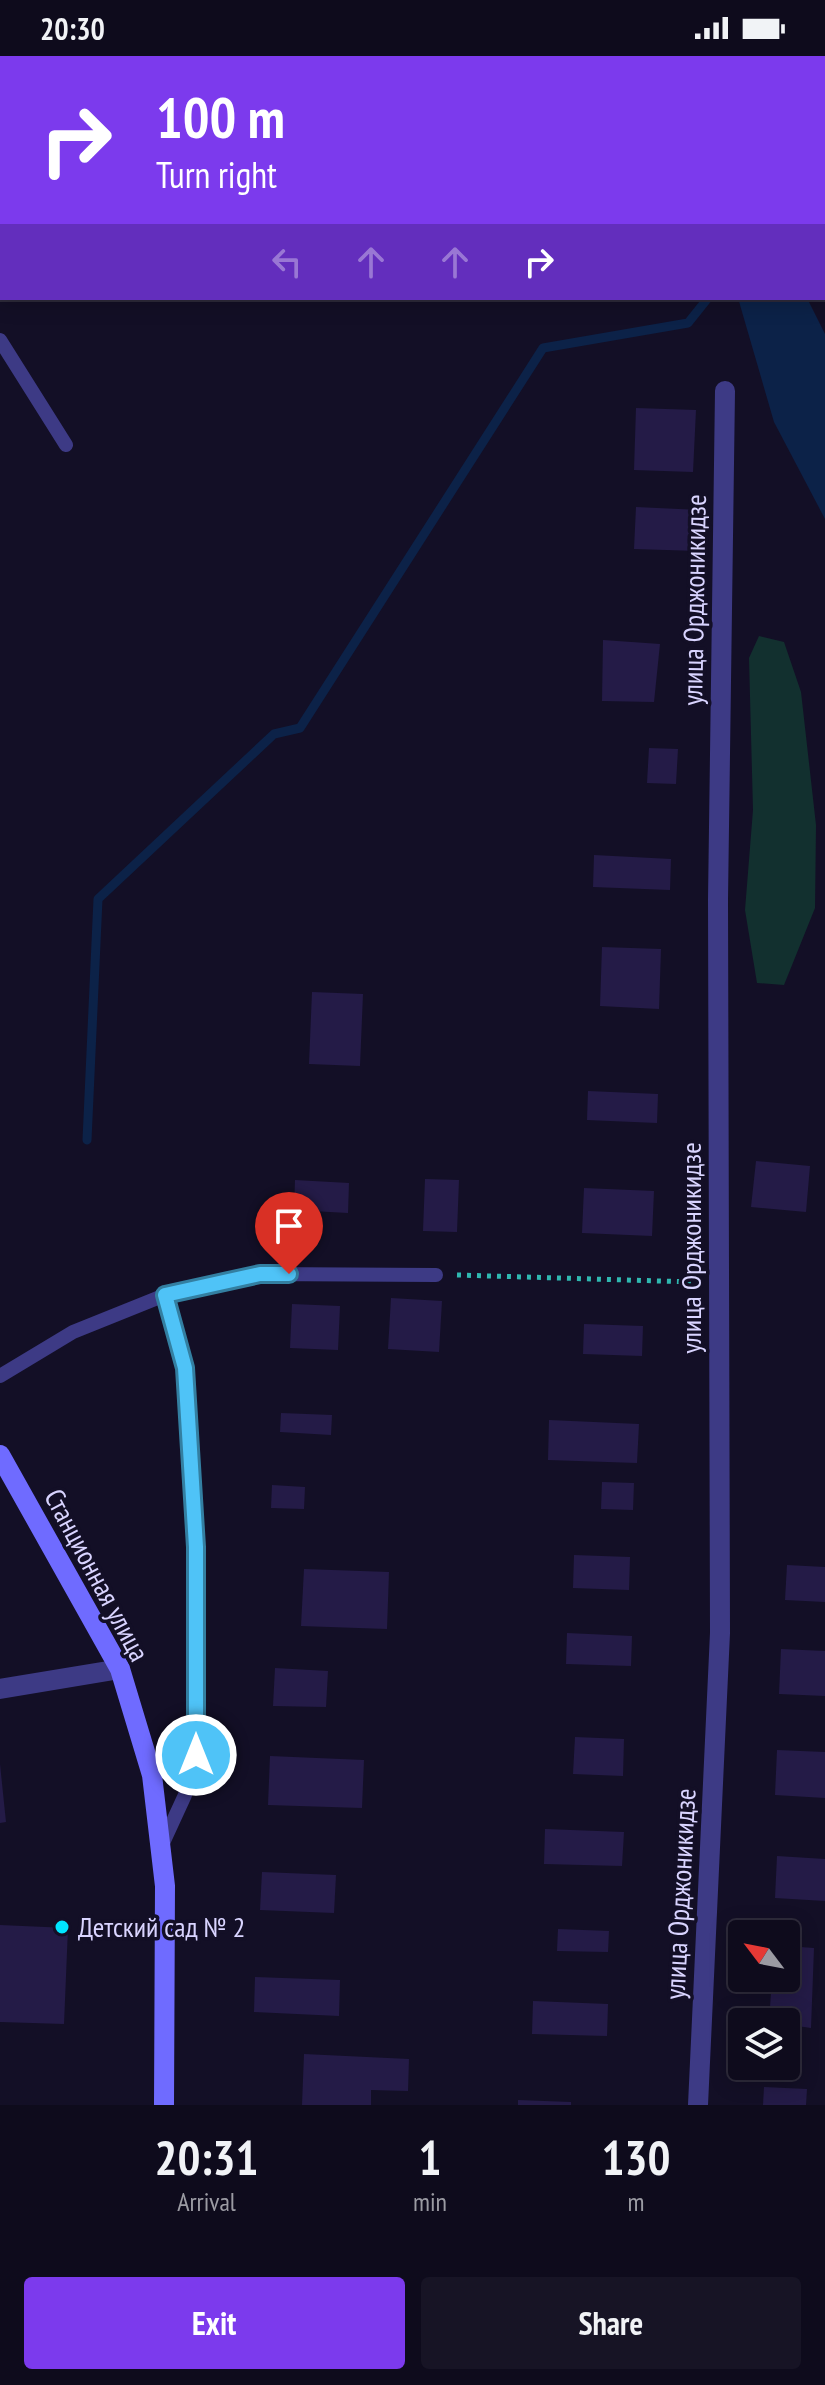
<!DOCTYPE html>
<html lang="en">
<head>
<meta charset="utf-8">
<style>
	:root { --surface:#0e0b1c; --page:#171425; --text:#f1f3f6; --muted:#9b9ba3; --line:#2e2b3b; --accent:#7c3aed }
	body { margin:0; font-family:"PT Sans Narrow",sans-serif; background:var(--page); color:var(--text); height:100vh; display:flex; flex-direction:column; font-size:30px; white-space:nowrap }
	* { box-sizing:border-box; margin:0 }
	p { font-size:26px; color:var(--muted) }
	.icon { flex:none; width:44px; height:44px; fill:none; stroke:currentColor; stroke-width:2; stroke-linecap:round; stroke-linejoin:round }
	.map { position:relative; height:2049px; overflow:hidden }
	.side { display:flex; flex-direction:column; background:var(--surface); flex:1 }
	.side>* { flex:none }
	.hud { position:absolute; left:0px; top:0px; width:826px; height:244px; box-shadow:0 4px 20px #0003,0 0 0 2px var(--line); background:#7c3aed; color:#fff; overflow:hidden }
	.needle { width:52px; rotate:302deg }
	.buttons { position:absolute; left:728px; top:1864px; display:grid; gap:16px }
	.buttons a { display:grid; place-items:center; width:72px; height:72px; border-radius:8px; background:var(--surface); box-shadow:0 4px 20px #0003,0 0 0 2px var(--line); font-size:40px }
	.pin { position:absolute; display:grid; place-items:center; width:68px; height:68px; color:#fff; margin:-82px -34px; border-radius:50% 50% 50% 0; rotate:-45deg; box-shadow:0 0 8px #0007 }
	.pin .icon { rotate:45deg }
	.me { position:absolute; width:88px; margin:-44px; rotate:0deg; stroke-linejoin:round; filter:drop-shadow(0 0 6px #0008) }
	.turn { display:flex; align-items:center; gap:28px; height:168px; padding:0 24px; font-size:36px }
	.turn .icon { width:104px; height:104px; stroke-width:2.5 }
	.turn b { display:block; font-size:56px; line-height:68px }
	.lanes { display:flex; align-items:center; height:76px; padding:0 24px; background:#0003; justify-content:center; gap:40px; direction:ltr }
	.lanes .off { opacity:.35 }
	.eta { display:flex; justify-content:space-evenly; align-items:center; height:136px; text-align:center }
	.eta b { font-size:48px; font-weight:700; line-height:56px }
	.cta { display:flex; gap:16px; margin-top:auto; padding:16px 24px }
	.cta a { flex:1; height:92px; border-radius:8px; background:var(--accent); color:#fff; font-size:32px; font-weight:700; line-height:92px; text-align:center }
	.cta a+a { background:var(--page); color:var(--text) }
	.status { display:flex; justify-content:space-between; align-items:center; height:56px; padding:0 40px; background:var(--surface); direction:ltr }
	.status svg { height:22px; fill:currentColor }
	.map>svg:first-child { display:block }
</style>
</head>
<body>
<div class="status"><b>20:30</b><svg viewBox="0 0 49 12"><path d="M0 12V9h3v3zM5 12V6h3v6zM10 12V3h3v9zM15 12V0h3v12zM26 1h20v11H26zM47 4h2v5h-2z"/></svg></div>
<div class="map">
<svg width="825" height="2049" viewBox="0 0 825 2049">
	<rect width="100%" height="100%" fill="#130f26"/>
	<path fill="#12302f" d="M759,580L784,586L801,636L816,769L815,852L784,929L757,927L745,854L753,754L749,602Z"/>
	<path fill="#0c2248" d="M738,242H807L825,278V463L774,366Z"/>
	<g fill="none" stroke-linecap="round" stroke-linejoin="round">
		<path stroke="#0c2248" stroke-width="9" d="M87,1084L98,843L274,678L300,672L543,292L688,267L708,242"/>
	</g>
	<g fill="#241b47">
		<path d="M636,352L696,354L693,416L634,414Z"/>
		<path d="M636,451L700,454L698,495L634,493Z"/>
		<path d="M603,584L660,588L654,646L602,645Z"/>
		<path d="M649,692L678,693L676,728L647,727Z"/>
		<path d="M594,799L671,803L670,834L593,831Z"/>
		<path d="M602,891L661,893L659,953L600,950Z"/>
		<path d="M312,936L363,938L360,1010L309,1008Z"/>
		<path d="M588,1035L658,1038L657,1067L587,1064Z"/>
		<path d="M756,1105L810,1110L806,1156L751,1151Z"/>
		<path d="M425,1123L459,1124L457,1176L423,1175Z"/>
		<path d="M295,1124L349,1127L348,1157L294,1154Z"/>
		<path d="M584,1132L654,1135L652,1180L582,1177Z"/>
		<path d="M391,1242L442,1245L439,1296L388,1293Z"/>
		<path d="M292,1248L340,1250L338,1294L290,1292Z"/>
		<path d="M584,1268L643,1270L642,1300L583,1298Z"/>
		<path d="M281,1357L332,1359L331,1379L280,1376Z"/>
		<path d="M549,1364L639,1368L637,1407L548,1404Z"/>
		<path d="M602,1426L634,1427L633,1454L601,1453Z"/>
		<path d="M272,1429L305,1431L304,1453L271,1452Z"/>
		<path d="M574,1499L630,1501L629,1534L573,1532Z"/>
		<path d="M787,1509L825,1511V1546L785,1544Z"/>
		<path d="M304,1513L389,1516L387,1573L301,1570Z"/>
		<path d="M567,1577L632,1580L631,1610L566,1608Z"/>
		<path d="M781,1593L825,1595V1640L779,1638Z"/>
		<path d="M275,1612L328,1615L326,1651L273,1650Z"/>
		<path d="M575,1681L624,1683L623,1720L573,1718Z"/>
		<path d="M777,1694L825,1696V1742L775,1739Z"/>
		<path d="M270,1700L364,1704L362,1752L268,1749Z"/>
		<path d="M0,1708L6,1766L0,1767Z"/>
		<path d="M545,1773L624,1776L622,1810L544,1808Z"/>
		<path d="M777,1800L825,1803V1845L775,1842Z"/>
		<path d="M262,1816L336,1819L334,1857L260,1854Z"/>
		<path d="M0,1869L68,1872L64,1968L0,1966Z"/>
		<path d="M558,1873L609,1875L608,1896L557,1895Z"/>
		<path d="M786,1890L814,1892L811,1972L769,1966L772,1922H786Z"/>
		<path d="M255,1921L340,1924L339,1960L254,1956Z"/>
		<path d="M533,1945L608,1948L607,1980L532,1978Z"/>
		<path d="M304,1998L409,2003L408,2035L371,2034V2049H302Z"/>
		<path d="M764,2031L807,2033L806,2049H763Z"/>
		<path d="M518,2044L571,2046V2049H518Z"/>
	</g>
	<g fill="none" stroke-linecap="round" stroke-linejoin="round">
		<path stroke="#2fb8b0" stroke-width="5" stroke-dasharray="4 6" stroke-linecap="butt" d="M457,1219L694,1226"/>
		<g stroke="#3d3a85" stroke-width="14">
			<path d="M0,284L66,389"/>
			<path d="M0,1320L73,1276L165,1239L260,1218L436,1219"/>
			<path d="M162,1789L185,1739L196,1699V1491L185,1312L165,1239"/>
		</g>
		<g stroke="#3d3a85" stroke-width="20">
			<path d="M0,1633L120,1613"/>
			<path d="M698,2049L720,1577L718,844L725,335"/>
		</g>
		<path stroke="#6f6bff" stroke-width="20" d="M0,1399L120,1613L152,1719L165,1830L164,2049"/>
	</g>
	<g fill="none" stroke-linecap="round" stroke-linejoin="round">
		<g stroke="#337fa1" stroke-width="20">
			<path id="route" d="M196,1699V1491L185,1312L165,1239L260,1218H289"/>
		</g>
		<use href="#route" stroke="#4fc3f7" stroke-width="14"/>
	</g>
	<circle fill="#00e5ff" stroke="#130f26" stroke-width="3" cx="62" cy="1871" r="8"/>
	<g text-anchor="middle" stroke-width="7" stroke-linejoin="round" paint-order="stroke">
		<g font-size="28" fill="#d9d4ff" stroke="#130f26">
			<text transform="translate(694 544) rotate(-89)" y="10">улица Орджоникидзе</text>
			<text transform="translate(691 1192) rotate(-90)" y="10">улица Орджоникидзе</text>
			<text transform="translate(97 1519) rotate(62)" y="10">Станционная улица</text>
			<text transform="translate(680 1838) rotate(-87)" y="10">улица Орджоникидзе</text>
		</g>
		<g font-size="28" fill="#d9d4ff" stroke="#130f26" text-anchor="start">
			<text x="78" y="1881">Детский сад № 2</text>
		</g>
	</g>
</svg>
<div class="buttons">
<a><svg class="needle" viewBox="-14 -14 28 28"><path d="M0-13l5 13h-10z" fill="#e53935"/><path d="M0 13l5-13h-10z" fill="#9b9ba3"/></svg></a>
<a><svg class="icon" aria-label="layers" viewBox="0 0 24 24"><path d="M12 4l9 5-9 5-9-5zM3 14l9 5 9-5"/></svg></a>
</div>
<div class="pin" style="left:289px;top:1218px;background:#d93025"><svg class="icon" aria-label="arrive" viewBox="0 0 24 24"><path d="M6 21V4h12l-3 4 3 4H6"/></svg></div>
<svg class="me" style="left:196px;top:1699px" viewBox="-20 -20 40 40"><circle r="17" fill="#4fc3f7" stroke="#fff" stroke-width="3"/><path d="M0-11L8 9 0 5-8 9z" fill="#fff"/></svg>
<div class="hud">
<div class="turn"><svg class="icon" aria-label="right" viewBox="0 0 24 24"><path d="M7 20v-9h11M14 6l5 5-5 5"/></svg><div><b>100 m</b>Turn right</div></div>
<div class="lanes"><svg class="icon off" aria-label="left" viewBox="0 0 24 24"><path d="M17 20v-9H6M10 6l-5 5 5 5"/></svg><svg class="icon off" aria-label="ahead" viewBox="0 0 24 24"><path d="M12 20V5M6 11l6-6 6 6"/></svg><svg class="icon off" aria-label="ahead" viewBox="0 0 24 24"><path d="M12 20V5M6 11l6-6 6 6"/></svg><svg class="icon" aria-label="right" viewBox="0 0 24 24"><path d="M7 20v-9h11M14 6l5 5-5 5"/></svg></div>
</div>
</div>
<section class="side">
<div class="eta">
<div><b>20:31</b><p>Arrival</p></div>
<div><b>1</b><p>min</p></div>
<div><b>130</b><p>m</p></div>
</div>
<div class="cta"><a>Exit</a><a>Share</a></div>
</section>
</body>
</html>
